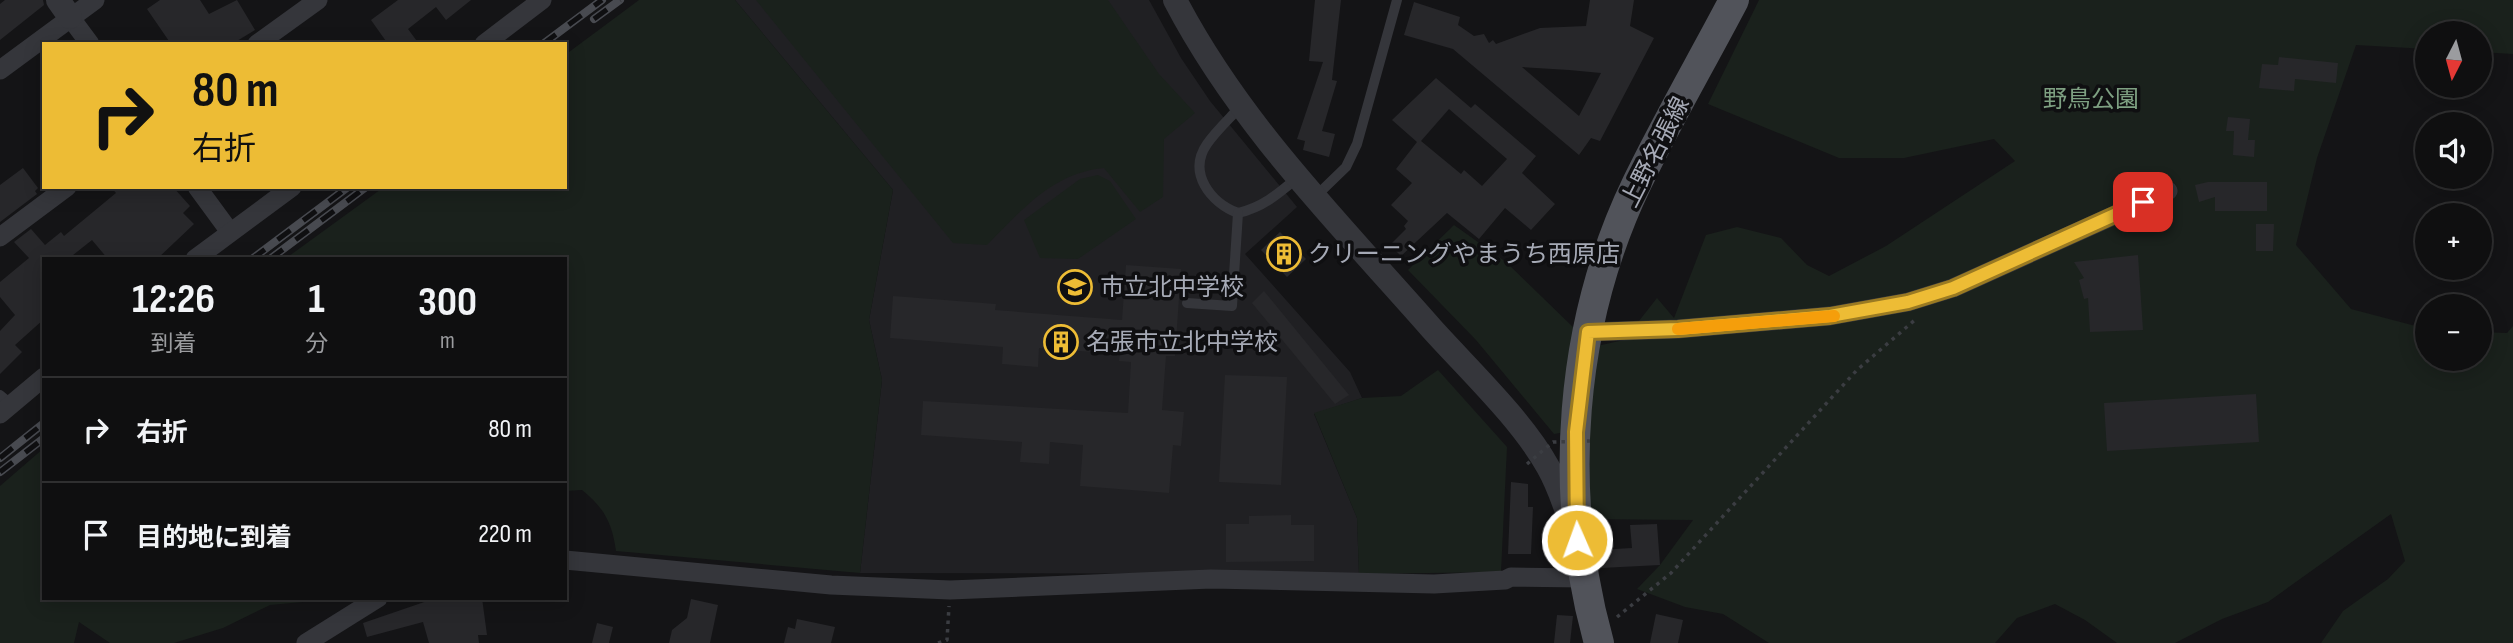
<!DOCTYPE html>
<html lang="ja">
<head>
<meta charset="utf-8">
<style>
	:root { --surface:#0f0f10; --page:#181819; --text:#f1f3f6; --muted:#9b9c9f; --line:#2f2f30 }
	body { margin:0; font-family:"Sofia Sans Condensed","Noto Sans JP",sans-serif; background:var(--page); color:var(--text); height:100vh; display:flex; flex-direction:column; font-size:26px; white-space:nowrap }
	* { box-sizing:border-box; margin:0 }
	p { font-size:23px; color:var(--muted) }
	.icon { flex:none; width:38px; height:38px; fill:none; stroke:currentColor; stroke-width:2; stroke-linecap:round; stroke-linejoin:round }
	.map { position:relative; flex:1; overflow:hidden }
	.sheet { position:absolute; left:42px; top:257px; width:525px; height:343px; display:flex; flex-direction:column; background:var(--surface); border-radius:0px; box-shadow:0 4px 18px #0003,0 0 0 2px var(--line) }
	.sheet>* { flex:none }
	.guide { position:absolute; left:42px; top:42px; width:525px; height:147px; border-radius:0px; box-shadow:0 4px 18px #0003,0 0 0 2px var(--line); background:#edbc35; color:#111; overflow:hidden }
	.needle { width:46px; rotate:186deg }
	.buttons { position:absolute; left:2415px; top:21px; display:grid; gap:14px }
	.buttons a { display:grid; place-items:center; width:77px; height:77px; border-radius:50%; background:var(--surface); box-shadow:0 4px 18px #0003,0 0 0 2px var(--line); font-size:35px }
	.pin { position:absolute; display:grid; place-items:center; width:60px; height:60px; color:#fff; margin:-30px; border-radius:14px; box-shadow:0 4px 10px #0006 }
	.me { position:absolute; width:77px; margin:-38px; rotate:358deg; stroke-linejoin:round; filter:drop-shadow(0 0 5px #0008) }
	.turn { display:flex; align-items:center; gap:24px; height:147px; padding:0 35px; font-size:32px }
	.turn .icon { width:91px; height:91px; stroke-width:2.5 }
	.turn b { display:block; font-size:49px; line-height:60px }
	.eta { display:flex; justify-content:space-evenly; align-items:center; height:119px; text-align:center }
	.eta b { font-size:42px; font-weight:700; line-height:49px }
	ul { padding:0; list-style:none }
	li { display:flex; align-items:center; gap:21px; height:105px; padding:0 35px; border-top:2px solid var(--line) }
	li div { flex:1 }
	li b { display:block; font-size:26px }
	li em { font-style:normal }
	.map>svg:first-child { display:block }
</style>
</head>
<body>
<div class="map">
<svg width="2513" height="643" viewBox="0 0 2513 643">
	<rect width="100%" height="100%" fill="#141416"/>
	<path fill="#202023" d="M735,0H1149L1181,58L1210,101L1297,207L1245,254L1350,372L1362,398L1314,414L1357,518L1359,574L860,573L882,380L869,320L893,190Z"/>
	<g fill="#1a211c">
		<path d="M639,0H735L893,190L869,320L882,380L860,573L616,551C612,522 604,508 582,490L565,491V259H285L384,187H565V55Z"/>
		<path d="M756,0H1108L1159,74L1195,113L1164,139L1163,197L1140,212L1104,168C1052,173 1022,210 987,245L953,243Z"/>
		<path d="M1759,0H2513V54L2480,52V33H2427V49L2356,45L2317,158L2296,245L2351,309L2427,329V359H2480V332L2507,333L2513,326V643H2321L2343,611L2388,579L2405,561L2391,514L2268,602L2222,619L2175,643H2117L2085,620L2055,604L2017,618L1995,643H1769L1723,614L1685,607L1637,589L1660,565L1693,520L1584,519L1588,374L1597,346L1624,340L1657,298L1674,318L1706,235L1737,227L1781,238L1807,265L1829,276L1886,246L2015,161L1994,139L1904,158H1839L1708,104Z"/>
		<path d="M1098,175L1110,181L1136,219L1078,259L1040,258L1024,220L1080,179Z"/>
		<path d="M1454,225L1506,262L1576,330L1565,432L1554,434L1476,340L1408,270Z"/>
		<path d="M1438,370L1507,447L1501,572L1359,574L1357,518L1314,413L1362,398L1401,396Z"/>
		<path d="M44,448V598L335,599L270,605L223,628L174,643H110L79,622L74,643H0V486Z"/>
	</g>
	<g fill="#27272a" fill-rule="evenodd">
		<path d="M5,0H43L44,5L0,40V4Z"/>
		<path d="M160,0H200L209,14L237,0L255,30L232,44H171L147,9Z"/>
		<path d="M398,0H471L446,20L436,7L408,29L419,44H388L371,20Z"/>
		<path d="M1315,0H1341L1332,80L1337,81L1322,131L1335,134L1329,157L1303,150L1305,141L1297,139L1323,62L1309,61Z"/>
		<path d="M1590,0H1634L1630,26L1654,38L1600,141L1591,138L1579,155L1453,49L1404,35L1414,2L1460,17L1458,25L1474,36L1484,34L1489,43L1493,40L1496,44L1540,28L1586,26ZM1522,67L1569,70L1601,73L1579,116Z"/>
		<path d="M2279,57L2338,63L2336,83L2295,79L2294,91L2259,88L2262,64L2278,65Z"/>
		<path d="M1436,78L1471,108L1475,104L1536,156L1522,173L1555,204L1531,230L1505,208L1479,239L1447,213L1401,256L1390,245L1406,229L1404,226L1408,221L1391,205L1412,183L1396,169L1417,142L1392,120ZM1449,109L1507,159L1482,186L1464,170L1461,174L1421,141Z"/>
		<path d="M2228,117L2250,119L2248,140H2255L2254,157L2233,155L2234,131H2226Z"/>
		<path d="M23,168L38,188L35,191L37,194L0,222V185Z"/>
		<path d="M2208,182H2267V211H2215V197L2199,202L2195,185Z"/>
		<path d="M111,187H173L190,206L183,213L194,224L157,259H108L92,240L68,259H44V319L15,345L22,352L0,374V331L15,315L0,297V282L29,258L14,242L31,229L45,245L61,232L64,236L116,193Z"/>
		<path d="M2256,224H2274L2273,251H2256Z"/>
		<path d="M1280,232L1306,259L1287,277L1261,250Z"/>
		<path d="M2138,255L2143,330L2090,332L2088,298L2084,299L2079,280L2084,278L2074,262Z"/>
		<path d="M1126,265L1181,269L1175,356H1166L1162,410L1184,412L1181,446L1173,445L1169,493L1080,486L1083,445L1050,442L1049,464L1020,462L1022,442L921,435L923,401L1128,413L1131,362L1119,361L1120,354L1039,348L1038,367L1002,364L1003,347L890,338L893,296L996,304L995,310L1122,320Z"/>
		<path d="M1264,291L1349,395L1335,404L1252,303Z"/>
		<path d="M1225,375L1287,377L1281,485L1219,482Z"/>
		<path d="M2256,394L2259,442L2107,451L2104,403Z"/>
		<path d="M1511,482L1528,484V507H1533L1531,554H1508Z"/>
		<path d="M1291,515V525H1314V561L1226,562V524H1249V516Z"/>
		<path d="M1657,524L1660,565L1601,568L1598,550L1632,548L1630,525Z"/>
		<path d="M436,598H482L487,635H478L479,643H429L423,622L367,637L363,623Z"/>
		<path d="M691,599L718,605L710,643H669L672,630L687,618Z"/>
		<path d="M1656,614L1683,620L1678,643H1650Z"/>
		<path d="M1557,615L1573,616L1570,643H1554Z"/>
		<path d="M797,619L835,627L831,643H784L788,627L795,629Z"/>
		<path d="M597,623L613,627L609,643H592Z"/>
	</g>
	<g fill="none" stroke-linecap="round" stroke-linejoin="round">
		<g stroke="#3b3d42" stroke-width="3.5" stroke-dasharray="3.5 5" stroke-linecap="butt">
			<path d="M1617,617L1671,573L1857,370L1916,319"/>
			<path d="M938,643L947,640L949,606"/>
		</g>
		<g stroke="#35363b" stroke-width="10">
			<path d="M1240,107C1229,119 1216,131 1207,144C1187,173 1211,203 1238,213C1263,207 1278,194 1297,178"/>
			<path d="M1316,196L1346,167L1357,144L1397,0"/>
			<path d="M1187,303L1232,306L1238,213"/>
			<path d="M0,395L11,404"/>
		</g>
		<g stroke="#35363b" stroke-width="19">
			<path d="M70,17L90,44"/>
			<path d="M257,44L318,0"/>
			<path d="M484,44L542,0"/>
			<path d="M0,70L95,0"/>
			<path d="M197,187L230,232"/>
			<path d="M0,237L67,187"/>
			<path d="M195,259L292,187"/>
			<path d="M1589,332L1678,329L1830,316L1908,302L1953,288L2168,191"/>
			<path d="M0,414L44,377"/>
			<path d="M565,560L831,585L950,590L1211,579L1434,584L1505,580L1511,577L1583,578"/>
			<path d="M306,643L378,598"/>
		</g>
		<g stroke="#35363b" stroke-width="24">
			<path d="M58,0L70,17"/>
			<path d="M1175,0C1240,125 1340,224 1432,329C1469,370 1522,420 1548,467C1559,486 1565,506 1572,526"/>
		</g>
		<path stroke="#51535a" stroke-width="30" d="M1599,643C1557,493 1569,324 1637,183C1667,121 1702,61 1734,0"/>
		<g stroke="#484a50" stroke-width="8">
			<g id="rail">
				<path d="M594,19L620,0"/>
				<path d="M543,44L602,0"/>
				<path d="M252,259L348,187"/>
				<path d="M270,259L366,187"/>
				<path d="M0,458L44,423"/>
				<path d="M0,472L44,438"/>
			</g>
		</g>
		<use href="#rail" stroke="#0f0f11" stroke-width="5" stroke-dasharray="16" stroke-linecap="butt"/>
		<path stroke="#3b3d42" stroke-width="3.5" stroke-dasharray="3.5 5" stroke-linecap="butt" d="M1527,464L1553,442L1590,441"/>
	</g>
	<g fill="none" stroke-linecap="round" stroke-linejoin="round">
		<g stroke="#9a7a22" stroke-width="18">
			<path id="route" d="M1577,540L1576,432L1588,332L1678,329L1830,316L1908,302L1953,288L2143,202"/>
		</g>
		<use href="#route" stroke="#edbc35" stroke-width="12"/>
		<path stroke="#f59e0b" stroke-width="12" d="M1678,329L1834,316"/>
	</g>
	<defs>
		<g id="building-ring" transform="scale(1.75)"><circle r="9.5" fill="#0f0f11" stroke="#edbc35" stroke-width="1.5"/><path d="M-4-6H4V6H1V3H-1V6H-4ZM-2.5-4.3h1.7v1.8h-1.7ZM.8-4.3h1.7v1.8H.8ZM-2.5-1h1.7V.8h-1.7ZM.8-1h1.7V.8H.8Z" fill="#edbc35"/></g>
		<g id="school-ring" transform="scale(1.75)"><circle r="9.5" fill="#0f0f11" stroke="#edbc35" stroke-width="1.5"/><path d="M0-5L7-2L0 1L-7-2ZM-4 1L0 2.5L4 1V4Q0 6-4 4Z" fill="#edbc35"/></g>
	</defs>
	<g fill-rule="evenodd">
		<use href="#building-ring" x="1284" y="254"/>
		<use href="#school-ring" x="1075" y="287"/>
		<use href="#building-ring" x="1061" y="342"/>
	</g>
	<g text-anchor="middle" stroke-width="7" stroke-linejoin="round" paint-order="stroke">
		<g font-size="24" fill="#7ea082" stroke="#0f0f11">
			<text x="2091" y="107">野鳥公園</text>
		</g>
		<g font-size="24" fill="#a6aab6" stroke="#0f0f11">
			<text transform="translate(1655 152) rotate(-63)" y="8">上野名張線</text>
		</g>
		<g font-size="24" fill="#a6aab6" stroke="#0f0f11" text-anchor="start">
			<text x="1308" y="262">クリーニングやまうち西原店</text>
			<text x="1100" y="295">市立北中学校</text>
			<text x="1086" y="350">名張市立北中学校</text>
		</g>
	</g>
</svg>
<div class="buttons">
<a><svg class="needle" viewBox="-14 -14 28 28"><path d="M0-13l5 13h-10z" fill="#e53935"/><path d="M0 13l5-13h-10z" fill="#9b9c9f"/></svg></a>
<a><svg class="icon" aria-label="sound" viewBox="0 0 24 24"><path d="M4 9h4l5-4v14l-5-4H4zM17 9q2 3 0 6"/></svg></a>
<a>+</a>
<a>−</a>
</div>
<div class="pin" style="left:2143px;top:202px;background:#d93025"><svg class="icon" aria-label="arrive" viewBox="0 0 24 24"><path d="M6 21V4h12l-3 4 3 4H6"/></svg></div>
<svg class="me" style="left:1577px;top:540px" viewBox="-20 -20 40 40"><circle r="17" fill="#edbc35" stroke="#fff" stroke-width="3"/><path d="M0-11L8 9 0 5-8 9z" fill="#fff"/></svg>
<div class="guide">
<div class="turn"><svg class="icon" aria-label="right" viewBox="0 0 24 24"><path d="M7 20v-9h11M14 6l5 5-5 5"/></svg><div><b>80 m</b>右折</div></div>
</div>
<section class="sheet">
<div class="eta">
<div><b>12:26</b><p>到着</p></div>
<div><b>1</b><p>分</p></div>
<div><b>300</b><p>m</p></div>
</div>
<ul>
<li><svg class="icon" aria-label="right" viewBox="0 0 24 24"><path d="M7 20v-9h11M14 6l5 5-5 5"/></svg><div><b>右折</b></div><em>80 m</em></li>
<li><svg class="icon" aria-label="arrive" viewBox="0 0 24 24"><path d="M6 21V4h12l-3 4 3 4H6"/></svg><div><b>目的地に到着</b></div><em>220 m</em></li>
</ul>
</section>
</div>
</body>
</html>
